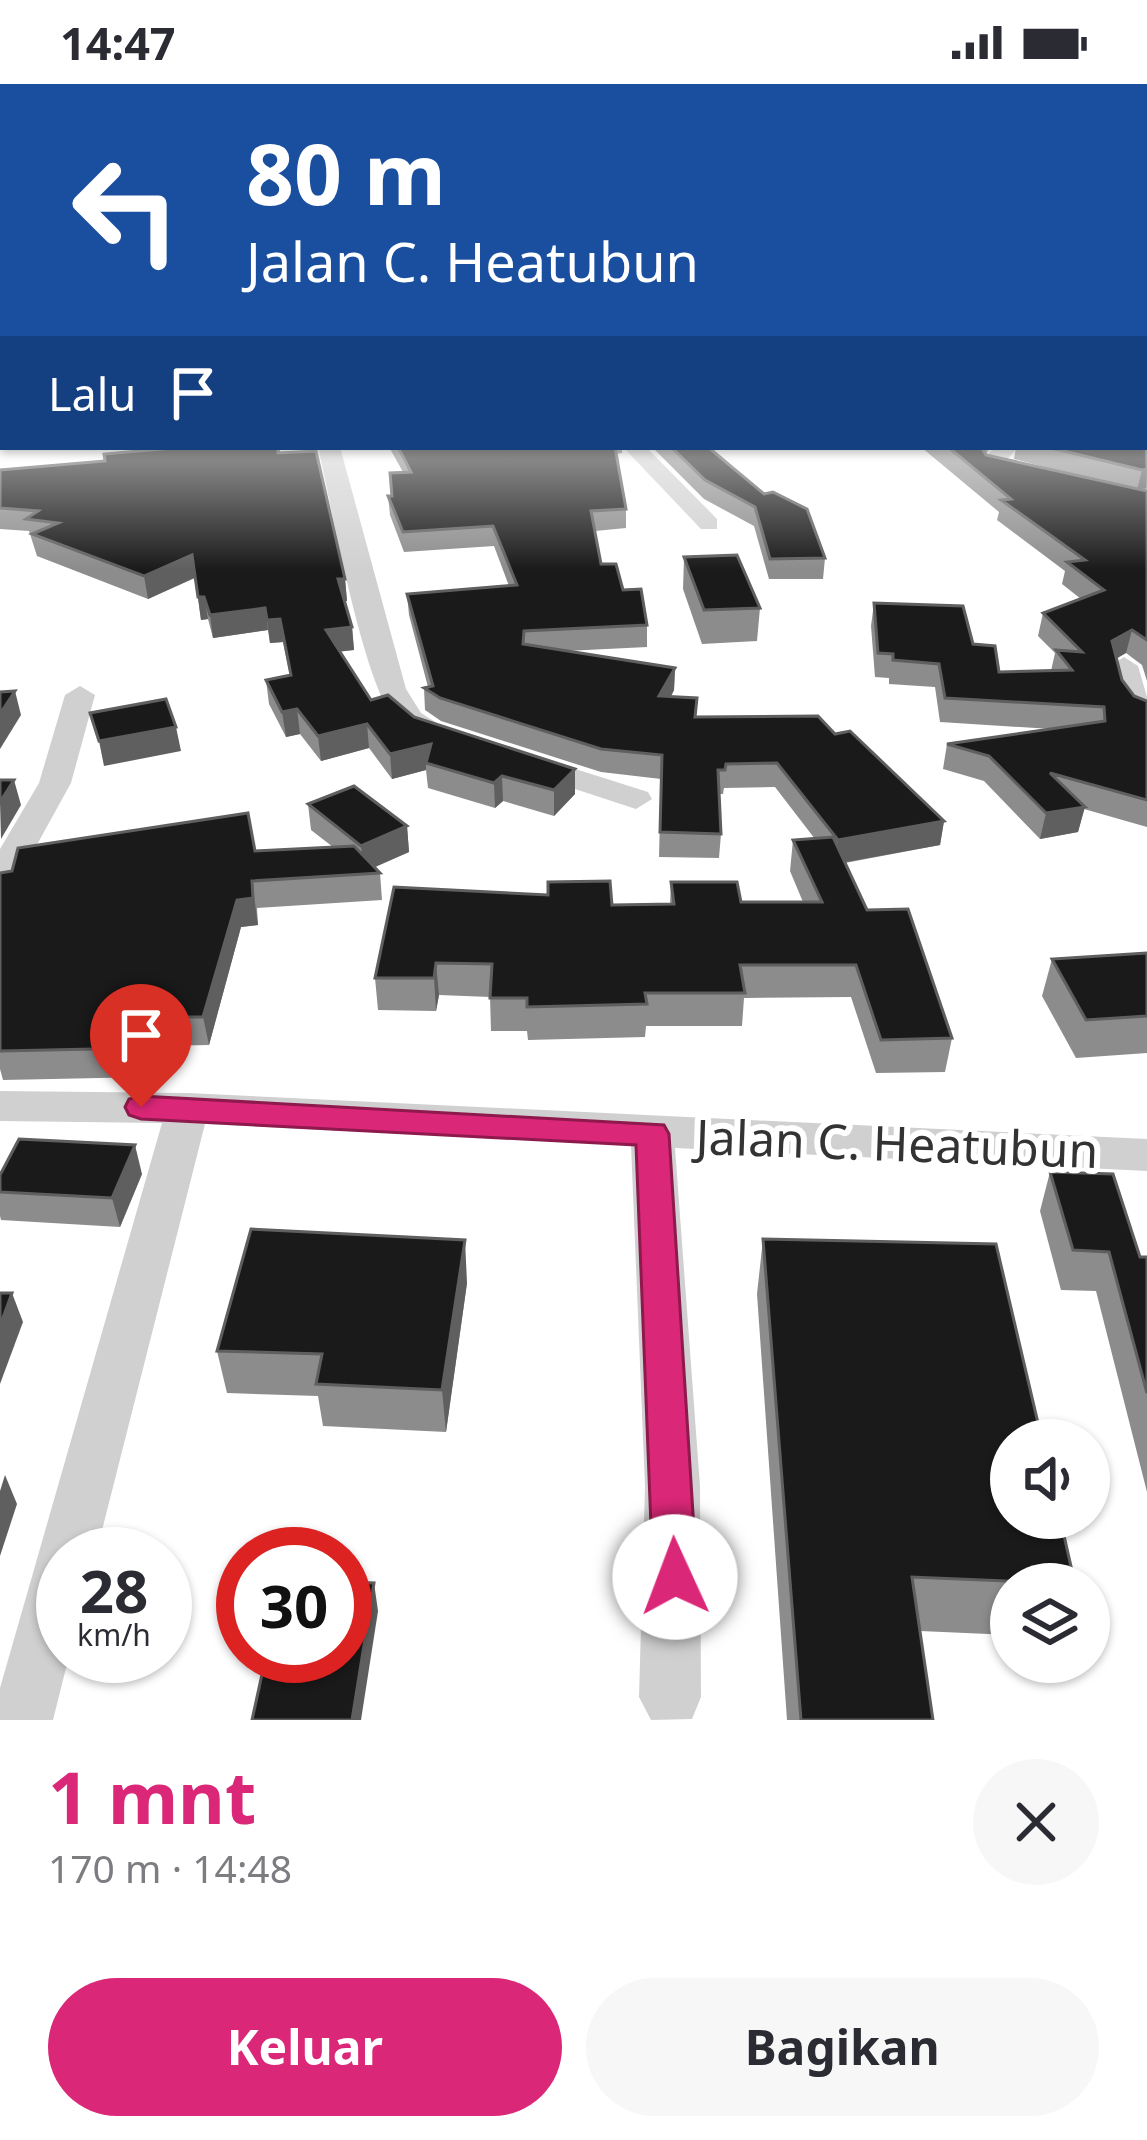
<!DOCTYPE html>
<html lang="id">
<head>
<meta charset="utf-8">
<style>
	:root { --surface:#fff; --page:#f7f7f7; --text:#2b2b33; --muted:#7c7c81; --accent:#db2777 }
	body { margin:0; font-family:"Noto Sans",sans-serif; background:var(--page); color:var(--text); height:100vh; display:flex; flex-direction:column; font-size:45px; white-space:nowrap }
	* { box-sizing:border-box; margin:0 }
	p { font-size:39px; color:var(--muted) }
	.icon { flex:none; width:66px; height:66px; fill:none; stroke:currentColor; stroke-width:2; stroke-linecap:round; stroke-linejoin:round }
	.map { position:relative; height:1636px; overflow:hidden }
	.side { display:flex; flex-direction:column; background:var(--surface); flex:1 }
	.side>* { flex:none }
	.top-card { position:absolute; left:0px; top:0px; width:1149px; height:366px; box-shadow:0 3px 9px #0004; background:#1a4fa0; color:#fff; overflow:hidden }
	.fabs { position:absolute; left:990px; top:1335px; display:grid; gap:24px }
	.fabs a { display:grid; place-items:center; width:120px; height:120px; border-radius:50%; background:var(--surface); box-shadow:0 3px 9px #0004; font-size:60px }
	.speed { position:absolute; left:36px; top:1443px; display:flex; gap:24px; font-size:60px; font-weight:700; text-align:center }
	.speed>* { display:grid; place-content:center; width:156px; height:156px; border-radius:50%; background:var(--surface); box-shadow:0 3px 9px #0004; line-height:1 }
	.speed small { font-size:30px; font-weight:400 }
	.speed .limit { border:18px solid #d22; background:#fff; color:#111 }
	.pin { position:absolute; display:grid; place-items:center; width:102px; height:102px; color:#fff; margin:-123px -51px; border-radius:50% 50% 50% 0; rotate:-45deg; box-shadow:0 0 12px #0007 }
	.pin .icon { rotate:45deg }
	.me { position:absolute; width:132px; margin:-66px; rotate:358deg; stroke-linejoin:round; filter:drop-shadow(0 0 9px #0008) }
	.turn { display:flex; align-items:center; gap:42px; height:252px; padding:0 48px; font-size:54px }
	.turn .icon { width:156px; height:156px; stroke-width:2.5 }
	.turn b { display:block; font-size:84px; line-height:102px }
	.then { display:flex; align-items:center; height:114px; padding:0 48px; background:#0003; gap:24px; font-size:45px }
	.round { display:grid; place-items:center; flex:none; width:126px; height:126px; border-radius:63px; background:var(--page) }
	.overview { display:flex; align-items:center; justify-content:space-between; height:204px; padding:0 48px }
	h1 { font-size:72px; font-weight:700; line-height:90px; color:var(--accent) }
	.cta { display:flex; gap:24px; margin-top:auto; padding:24px 48px }
	.cta a { flex:1; height:138px; border-radius:72px; background:var(--accent); color:#fff; font-size:48px; font-weight:700; line-height:138px; text-align:center }
	.cta a+a { background:var(--page); color:var(--text) }
	.status { display:flex; justify-content:space-between; align-items:center; height:84px; padding:0 60px; background:var(--surface); direction:ltr }
	.status svg { height:33px; fill:currentColor }
	.map>svg:first-child { display:block }
</style>
</head>
<body>
<div class="status"><b>14:47</b><svg viewBox="0 0 49 12"><path d="M0 12V9h3v3zM5 12V6h3v6zM10 12V3h3v9zM15 12V0h3v12zM26 1h20v11H26zM47 4h2v5h-2z"/></svg></div>
<div class="map">
<svg width="1147" height="1636" viewBox="0 0 1147 1636">
	<rect width="100%" height="100%" fill="#fff"/>
	<g fill="none" stroke-linecap="round" stroke-linejoin="round">
		<g fill="#d0d0d0" fill-rule="evenodd">
			<path d="M318,363H340L406,605L421,629L456,651L452,657C435,662 413,653 400,642C364,611 331,418 318,363Z"/>
			<path d="M623,363H646L717,435V445H701Z"/>
			<path d="M995,363H1018L1005,378L1034,387V397L1026,399L982,385L979,380Z"/>
			<path d="M1124,573L1138,582L1147,613V641C1120,634 1115,606 1110,582Z"/>
			<path d="M80,602L95,611L71,699L18,795L12,802L0,806V765L39,699L65,611Z"/>
			<path d="M528,670L648,708L652,715L636,725L517,686L512,679Z"/>
			<path d="M0,1007L188,1009L1147,1055V1087L675,1064L700,1402L701,1613L692,1635L651,1636L639,1613L645,1402L631,1061L205,1040L96,1470H63V1572H69L53,1636H0V1604L162,1039L0,1037Z"/>
		</g>
	</g>
	<g fill="#8c8c8c">
		<path d="M1147,273V405H1140L1147,407V597L1142,581L1126,569L1116,575L1122,596L1134,612L1147,617V743L1084,725L1078,748L1040,755L984,697L943,685L947,660L1052,645L940,638L935,603L889,600V594L875,593L871,542L874,519L973,560L999,588L1051,587L1055,569L1038,552L1043,529L1081,515L1062,500L1065,487L997,436L999,428L921,363H990L986,371L1067,389L1014,375L1016,363H1146Z"/>
		<path d="M184,363H280V369L345,495L347,517H344L352,543L354,566L340,567L371,616L414,633L575,710L554,732L503,717L495,724L428,704L426,686L392,695L369,664L321,677L300,650L286,653L269,620L266,596L290,592L283,558L270,559L268,546L213,554L208,535L201,536L195,494L148,515L37,472L29,447L0,445V386L105,377Z"/>
		<path d="M389,363H622V369L616,370L626,425V444L595,447L601,480L623,506L647,541V563L566,567L675,584L674,606L671,613L695,633L835,650L944,737L940,761L845,779L867,826L952,954L945,988L876,989L851,913L744,914L742,942H646L645,953L528,956L527,947H491L490,913L439,911L436,927L378,926L375,894L612,821L670,820L671,798L741,818H803L790,787L793,756L815,755L775,703L724,704L723,710H719L721,750L719,774L659,773L661,695L601,688L441,637L425,626L424,604L428,603L409,531L407,510L509,502L494,462L404,468L390,431L388,412H392L403,388Z"/>
		<path d="M652,363H708L825,474L823,495H769L754,442L704,415Z"/>
		<path d="M684,473L760,524L757,557L702,560L683,505Z"/>
		<path d="M308,720L407,742L409,768L374,783L380,789L382,816L257,824L258,841L241,843L209,961L156,962L148,993L3,996L0,985V792L255,767L333,763L311,746Z"/>
		<path d="M1147,869V969L1076,974L1042,912L1052,875Z"/>
		<path d="M1050,1088L1140,1173H1147V1408L1096,1207L1061,1206L1040,1127Z"/>
		<path d="M142,1090L120,1143L1,1136L0,1132V1091Z"/>
		<path d="M763,1155L1075,1500H1011V1551L920,1547L933,1636H787L757,1210Z"/>
		<path d="M467,1199L446,1348L323,1342L318,1312L227,1309L217,1267Z"/>
	</g>
	<g fill="#5f5f5f">
		<rect x="0" y="328" width="3" height="19"/>
		<path d="M1147,385L1146,404L1137,406L1142,386Z"/>
		<path d="M192,471L196,493L148,515L144,492Z"/>
		<path d="M338,495H345L347,517L341,518Z"/>
		<path d="M198,513H204L208,535L201,536Z"/>
		<path d="M265,524L268,546L213,554L210,531Z"/>
		<path d="M280,535L283,558L270,559L267,536Z"/>
		<path d="M352,543L354,566L328,569L326,546Z"/>
		<path d="M1132,546L1126,569L1106,580L1112,557Z"/>
		<path d="M675,584L674,606L658,635L659,612Z"/>
		<path d="M15,607L21,631L0,665V630Z"/>
		<path d="M297,625L300,650L286,653L282,628Z"/>
		<path d="M367,640L369,664L321,677L318,652Z"/>
		<path d="M176,643L181,667L104,682L99,657Z"/>
		<path d="M431,660L426,679V686L392,695L390,670Z"/>
		<path d="M575,685V710L554,732V706Z"/>
		<path d="M502,692L503,717L495,724L494,699Z"/>
		<path d="M14,696L21,721L1,755L0,718Z"/>
		<path d="M1085,723L1078,748L1040,755L1046,729Z"/>
		<path d="M944,737L940,761L835,780L838,756Z"/>
		<path d="M407,742L409,768L364,788L361,762Z"/>
		<path d="M252,797L258,841L241,843L209,961L203,933L237,816Z"/>
		<path d="M436,879L439,911L436,927L434,894Z"/>
		<path d="M150,933L156,962L148,993L141,964Z"/>
		<path d="M135,1061L142,1090L120,1143L112,1114Z"/>
		<path d="M465,1156L467,1199L446,1348L442,1306Z"/>
		<path d="M12,1209L23,1238L0,1300V1242Z"/>
		<path d="M5,1391L17,1420L0,1472V1407Z"/>
		<path d="M374,1499L378,1527L361,1636H352Z"/>
	</g>
	<g fill="#1a1a1a" stroke="#5f5f5f" stroke-width="3">
		<path d="M1146,272L1147,273L1146,338Z"/>
		<rect x="0" y="276" width="3" height="52"/>
		<path d="M1146,351L1147,385L1142,386L1047,363H1146Z"/>
		<path d="M184,363H278V369L316,367L345,495H338L352,543L326,546L371,616L388,611L414,633L575,685L554,706L502,692L494,699L426,679L431,660L390,670L367,640L318,652L297,625L282,628L266,596L291,591L280,535L267,536L265,524L210,531L204,513H198L192,471L144,492L32,450L58,439L26,435L38,427L0,424V386L105,377L104,370Z"/>
		<path d="M398,363H615L626,425L591,427L601,480H616L623,506L641,505L647,541L524,547L523,560L675,584L659,612L697,614L695,633L818,632L835,650L850,647L944,737L838,756L777,679L726,680L725,686H718L721,750L660,748L662,671L601,665L440,614L424,604L433,602L407,510L517,501L493,442L403,448L388,412H392L390,389L411,388Z"/>
		<path d="M671,363H708L764,410L773,408L807,425L825,474L770,475L755,423L705,396Z"/>
		<path d="M948,363H981L986,371L1147,407V556L1132,546L1112,557L1122,596L1134,612L1147,617V716L1050,689L1085,723L1046,729L989,672L947,660L1105,637L1104,623L945,614L939,580L893,576V570L878,569L874,519L963,522L973,560L995,562L999,588L1072,586L1056,566L1082,568L1043,529L1104,506L1067,478L1085,476L1001,416L1011,415Z"/>
		<path d="M737,471L760,524L704,526L684,473Z"/>
		<path d="M15,607L0,630V608Z"/>
		<path d="M166,615L176,643L99,657L90,629Z"/>
		<path d="M0,696H14L0,718Z"/>
		<path d="M354,702L407,742L361,762L308,720Z"/>
		<path d="M248,729L255,767L354,762L380,789L252,797L253,814L237,816L203,933H150L141,964L0,967V789L12,787L18,764Z"/>
		<path d="M833,753L867,826L908,825L952,954L881,956L856,881H740L745,909H645L647,920L527,923V914H490L492,880L436,879L434,894H375L394,803L548,811V798L610,797L612,821L674,820L671,798H737L741,818H822L793,756Z"/>
		<path d="M1147,869V932L1086,936L1052,875Z"/>
		<path d="M19,1055L135,1061L112,1114L0,1108V1091Z"/>
		<path d="M1050,1088L1113,1090L1140,1173H1147V1309L1109,1168L1073,1166Z"/>
		<path d="M251,1145L465,1156L442,1306L316,1300L322,1270L217,1267Z"/>
		<path d="M763,1155L996,1160L1042,1356H1011V1434H1060L1075,1500L912,1493L933,1636H801Z"/>
		<path d="M0,1209H12L0,1242Z"/>
		<path d="M345,1498L374,1499L352,1636H252L266,1572H345Z"/>
	</g>
	<linearGradient id="sky" x2="0" y2="1"><stop stop-color="#9ec6ea"/><stop offset="0.53" stop-color="#fff"/><stop offset="1" stop-color="#fff" stop-opacity="0"/></linearGradient>
	<rect width="1147" height="486" fill="url(#sky)"/>
	<path fill="#db2777" stroke="#8e194d" stroke-width="3" d="M141,1012L664,1041L669,1050L697,1493L691,1508L675,1514L660,1508L653,1493L636,1061L141,1035L129,1031L125,1023L129,1015Z"/>
	<g text-anchor="middle" stroke-width="12" stroke-linejoin="round" paint-order="stroke">
		<g font-size="48" fill="#333" stroke="#fff">
			<text transform="translate(897 1060) rotate(2)" y="17">Jalan C. Heatubun</text>
		</g>
	</g>
</svg>
<div class="fabs">
<a><svg class="icon" aria-label="sound" viewBox="0 0 24 24"><path d="M4 9h4l5-4v14l-5-4H4zM17 9q2 3 0 6"/></svg></a>
<a><svg class="icon" aria-label="layers" viewBox="0 0 24 24"><path d="M12 4l9 5-9 5-9-5zM3 14l9 5 9-5"/></svg></a>
</div>
<div class="speed"><div>28<small>km/h</small></div><div class="limit">30</div></div>
<div class="pin" style="left:141px;top:1023px;background:#d93025"><svg class="icon" aria-label="arrive" viewBox="0 0 24 24"><path d="M6 21V4h12l-3 4 3 4H6"/></svg></div>
<svg class="me" style="left:675px;top:1493px" viewBox="-20 -20 40 40"><circle r="19" fill="#fff"/><path d="M0-13L10 11 0 6-10 11z" fill="#db2777"/></svg>
<div class="top-card">
<div class="turn"><svg class="icon" aria-label="left" viewBox="0 0 24 24"><path d="M17 20v-9H6M10 6l-5 5 5 5"/></svg><div><b>80 m</b>Jalan C. Heatubun</div></div>
<div class="then">Lalu<svg class="icon" aria-label="arrive" viewBox="0 0 24 24"><path d="M6 21V4h12l-3 4 3 4H6"/></svg></div>
</div>
</div>
<section class="side">
<div class="overview"><div><h1>1 mnt</h1><p>170 m · 14:48</p></div><a class="round"><svg class="icon" aria-label="close" viewBox="0 0 24 24"><path d="M6 6l12 12M18 6L6 18"/></svg></a></div>
<div class="cta"><a>Keluar</a><a>Bagikan</a></div>
</section>
</body>
</html>
